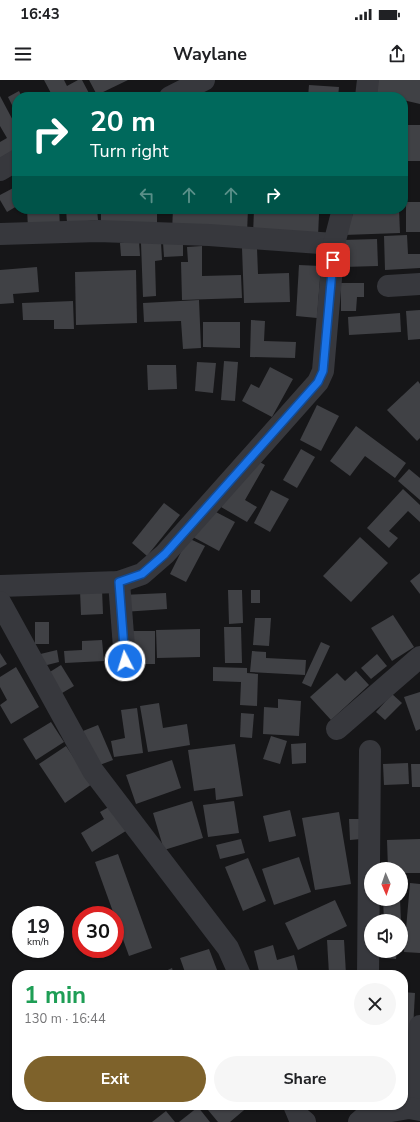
<!DOCTYPE html>
<html lang="en">
<head>
<meta charset="utf-8">
<style>
	:root { --surface:#fff; --page:#f6f6f6; --text:#202124; --muted:#757577; --accent:#7e622b }
	body { margin:0; font-family:"Nunito Sans",sans-serif; background:var(--page); color:var(--text); height:100vh; display:flex; flex-direction:column; font-size:15px; white-space:nowrap }
	* { box-sizing:border-box; margin:0 }
	p { font-size:13px; color:var(--muted) }
	.icon { flex:none; width:22px; height:22px; fill:none; stroke:currentColor; stroke-width:2; stroke-linecap:round; stroke-linejoin:round }
	.map { position:relative; flex:1; overflow:hidden }
	.sheet { position:absolute; left:12px; top:890px; width:396px; height:140px; display:flex; flex-direction:column; background:var(--surface); border-radius:16px; box-shadow:0 1px 3px #0004 }
	.sheet>* { flex:none }
	.top-card { position:absolute; left:12px; top:12px; width:396px; height:122px; border-radius:16px; box-shadow:0 1px 3px #0004; background:#00695c; color:#fff; overflow:hidden }
	.needle { width:26px; rotate:178deg }
	.fabs { position:absolute; left:364px; top:782px; display:grid; gap:8px }
	.fabs a { display:grid; place-items:center; width:44px; height:44px; border-radius:50%; background:var(--surface); box-shadow:0 1px 3px #0004; font-size:20px }
	.speed { position:absolute; left:12px; top:826px; display:flex; gap:8px; font-size:20px; font-weight:700; text-align:center }
	.speed>* { display:grid; place-content:center; width:52px; height:52px; border-radius:50%; background:var(--surface); box-shadow:0 1px 3px #0004; line-height:1 }
	.speed small { font-size:10px; font-weight:400 }
	.speed .limit { border:6px solid #d22; background:#fff; color:#111 }
	.pin { position:absolute; display:grid; place-items:center; width:34px; height:34px; color:#fff; margin:-17px; border-radius:8px; box-shadow:0 2px 6px #0006 }
	.me { position:absolute; width:44px; margin:-22px; rotate:355deg; stroke-linejoin:round; filter:drop-shadow(0 0 3px #0008) }
	.turn { display:flex; align-items:center; gap:14px; height:84px; padding:0 12px; font-size:18px }
	.turn .icon { width:52px; height:52px; stroke-width:2.5 }
	.turn b { display:block; font-size:28px; line-height:34px }
	.lanes { display:flex; align-items:center; height:38px; padding:0 12px; background:#0003; justify-content:center; gap:20px; direction:ltr }
	.lanes .off { opacity:.35 }
	.round { display:grid; place-items:center; flex:none; width:42px; height:42px; border-radius:21px; background:var(--page) }
	.headline { display:flex; align-items:center; justify-content:space-between; height:68px; padding:0 12px }
	h1 { font-size:24px; font-weight:700; line-height:30px; color:#1e9e55 }
	.primary-button { display:flex; gap:8px; margin-top:auto; padding:8px 12px }
	.primary-button a { flex:1; height:46px; border-radius:24px; background:var(--accent); color:#fff; font-size:16px; font-weight:700; line-height:46px; text-align:center }
	.primary-button a+a { background:var(--page); color:var(--text) }
	.status { display:flex; justify-content:space-between; align-items:center; height:28px; padding:0 20px; background:var(--surface); direction:ltr }
	.status svg { height:11px; fill:currentColor }
	header { display:flex; justify-content:space-between; align-items:center; height:52px; padding:0 12px; background:var(--surface); font-size:18px; font-weight:700 }
	.map>svg:first-child { display:block }
</style>
</head>
<body>
<div class="status"><b>16:43</b><svg viewBox="0 0 49 12"><path d="M0 12V9h3v3zM5 12V6h3v6zM10 12V3h3v9zM15 12V0h3v12zM26 1h20v11H26zM47 4h2v5h-2z"/></svg></div>
<header><svg class="icon" aria-label="menu" viewBox="0 0 24 24"><path d="M4 6h16M4 12h16M4 18h16"/></svg>Waylane<svg class="icon" aria-label="share" viewBox="0 0 24 24"><path d="M12 15V3M7 8l5-5 5 5M5 13v7h14v-7"/></svg></header>
<div class="map">
<svg width="420" height="1042" viewBox="0 0 420 1042">
	<rect width="100%" height="100%" fill="#161618"/>
	<g fill="#404145">
		<path d="M44,0H64L67,6L78,0H82L91,17H53Z"/>
		<path d="M89,0H128L97,15Z"/>
		<path d="M374,0H420V24L403,20V17H393L371,12Z"/>
		<path d="M309,5L339,7L338,17H308Z"/>
		<path d="M19,11L22,17H17V35L8,17Z"/>
		<path d="M0,16L17,48V71L0,80V62L7,58L0,46Z"/>
		<path d="M403,45H420V81H407V98H403Z"/>
		<path d="M17,106V126L7,132L0,120V115Z"/>
		<rect x="406" y="122" width="14" height="30"/>
		<path d="M27,129H59L60,146L28,148Z"/>
		<path d="M66,129H97L98,140L67,143Z"/>
		<rect x="101" y="129" width="56" height="16"/>
		<path d="M173,129H248L247,153L172,151Z"/>
		<path d="M355,129H399L400,153L344,155Z"/>
		<path d="M254,130L319,134L318,157L253,154Z"/>
		<path d="M407,155L408,174H420V188L385,190L384,156Z"/>
		<path d="M377,159L378,186L343,187L342,160Z"/>
		<path d="M139,161L140,176H121L120,163Z"/>
		<path d="M183,161V176L164,177L163,162Z"/>
		<path d="M161,162L162,180L155,181L156,216L143,217L141,163Z"/>
		<path d="M202,166V196L241,195L242,218L182,220L181,182H188L187,167Z"/>
		<path d="M242,168H257L258,194L289,193L290,222L244,223Z"/>
		<path d="M299,185L321,186L317,238L296,236Z"/>
		<path d="M37,187L39,212L13,214L14,223L0,224V190Z"/>
		<path d="M136,190L137,243L76,245L75,192Z"/>
		<path d="M341,203H364V217H357L356,231H341Z"/>
		<path d="M199,220L201,268L183,269L181,241L144,242L143,223Z"/>
		<path d="M73,221L74,249H54V240H23L22,223Z"/>
		<path d="M420,230V259L408,260L406,231Z"/>
		<path d="M400,233L401,252L349,255L348,237Z"/>
		<path d="M251,240L265,241L264,261L296,262L295,278L250,277Z"/>
		<path d="M203,242H240V268L203,267Z"/>
		<path d="M224,281L238,282L235,321L221,320Z"/>
		<path d="M197,282L216,283L213,313L195,311Z"/>
		<path d="M147,285H176L177,309L148,310Z"/>
		<path d="M270,287L293,299L272,337L242,321L251,304L259,308Z"/>
		<path d="M418,301L420,304V358L417,361L387,330Z"/>
		<path d="M317,325L339,336L321,371L300,360Z"/>
		<path d="M356,346L406,383L395,398L365,376L350,396L330,381Z"/>
		<path d="M301,369L315,377L297,408L283,400Z"/>
		<path d="M256,380L265,385L245,420L257,427L247,442L221,427Z"/>
		<path d="M409,389L420,398V420L398,401Z"/>
		<path d="M403,409L420,425V442L408,431L389,451L398,458L389,468L367,448Z"/>
		<path d="M271,410L289,419L270,452L254,443Z"/>
		<path d="M164,423L180,435L147,476L132,463Z"/>
		<path d="M214,431L235,442L219,471L193,457Z"/>
		<path d="M360,457L388,483L351,522L323,496Z"/>
		<path d="M188,458L205,466L186,502L170,494Z"/>
		<path d="M420,493V514L410,501Z"/>
		<path d="M102,509L103,534L81,535L80,510Z"/>
		<path d="M228,510H242L243,543L229,544Z"/>
		<rect x="251" y="510" width="9" height="13"/>
		<path d="M166,513L167,529L123,532L122,515Z"/>
		<path d="M393,535L414,567L392,581L371,548Z"/>
		<path d="M255,538H271L269,566L253,565Z"/>
		<rect x="35" y="542" width="14" height="22"/>
		<path d="M224,547H241L242,583H225Z"/>
		<path d="M200,549V577L157,578L156,550Z"/>
		<rect x="129" y="551" width="26" height="33"/>
		<path d="M102,560L104,581L65,583L64,571L82,570V561Z"/>
		<path d="M321,562L330,566L311,607L302,603Z"/>
		<path d="M57,570L59,582L35,588L32,576Z"/>
		<path d="M252,571L266,572V578L306,580L305,595L250,592Z"/>
		<path d="M0,573L7,584L0,588Z"/>
		<path d="M377,574L387,586L371,599L361,588Z"/>
		<path d="M61,585L74,606L57,616L45,595Z"/>
		<path d="M16,587L39,627L11,644L0,625L7,620L0,607V597Z"/>
		<path d="M213,587L247,588V593L258,594L257,626L240,625L241,602L213,601Z"/>
		<path d="M356,591L369,605L331,640L310,617L337,593L345,601Z"/>
		<path d="M420,612V649L416,651L404,617Z"/>
		<path d="M392,614L402,623L385,640L376,632Z"/>
		<path d="M278,619L301,621L299,656L263,654L264,627L278,628Z"/>
		<path d="M159,623L163,648L187,644L190,665L148,672L140,626Z"/>
		<path d="M137,628L143,673L114,677L111,661L125,658L121,630Z"/>
		<path d="M241,633L254,634L252,658L240,657Z"/>
		<path d="M51,642L64,662L36,680L23,659Z"/>
		<path d="M98,645L113,680L97,686L83,651Z"/>
		<path d="M271,656L287,661L280,684L263,679Z"/>
		<path d="M306,663V683L292,684L291,664Z"/>
		<path d="M235,664L243,716L216,720L215,708L194,711L188,670Z"/>
		<path d="M66,666L92,704L65,723L39,684Z"/>
		<path d="M172,680L181,708L136,724L126,695Z"/>
		<path d="M408,683L409,704L384,705L383,684Z"/>
		<path d="M411,684H420V707H412Z"/>
		<path d="M192,721L203,758L164,770L153,733Z"/>
		<path d="M234,721L239,753L208,757L203,725Z"/>
		<path d="M114,724L129,749L92,772L81,753L104,739L100,732Z"/>
		<path d="M290,730L296,756L269,762L263,736Z"/>
		<path d="M339,732L351,804L315,810L302,738Z"/>
		<path d="M349,739H360L361,759L350,760Z"/>
		<path d="M241,759L245,773L220,779L216,765Z"/>
		<path d="M420,759V793H401V789H388L387,760Z"/>
		<path d="M118,774L152,868L129,876L95,782Z"/>
		<path d="M299,777L311,812L274,825L262,789Z"/>
		<path d="M248,778L266,821L243,831L225,787Z"/>
		<path d="M410,803L420,804V873L404,872Z"/>
		<path d="M383,819H400L401,841H384Z"/>
		<path d="M335,820L347,846L298,870L285,843Z"/>
		<path d="M327,860H344L346,894H329Z"/>
		<path d="M273,865L277,880L294,875L299,895H260L254,871Z"/>
		<path d="M209,869L219,895H186L180,878Z"/>
		<path d="M374,871H397L396,879L373,877Z"/>
		<path d="M172,888L174,895H157Z"/>
		<rect x="375" y="891" width="18" height="4"/>
		<path d="M403,912L415,913L412,967L403,966Z"/>
		<path d="M215,1025H250L230,1042H218L208,1030Z"/>
		<path d="M198,1027L210,1042H179Z"/>
		<path d="M166,1031L175,1042H152Z"/>
	</g>
	<g fill="none" stroke-linecap="round" stroke-linejoin="round">
		<g stroke="#37383d" stroke-width="22">
			<path d="M170,17L204,0"/>
			<path d="M366,17L368,0"/>
			<path d="M0,90L17,80"/>
			<path d="M0,154L98,151L209,155L334,164"/>
			<path d="M388,206L420,204"/>
			<path d="M119,502L125,581"/>
			<path d="M0,506L119,502L142,494L165,474L318,302L323,291L334,164L343,129"/>
			<path d="M0,522L93,691L228,868L240,895"/>
			<path d="M337,649L420,577"/>
			<path d="M368,895L370,671"/>
			<path d="M294,1025L299,1037L305,1042"/>
			<path d="M409,1028L420,946"/>
			<path d="M359,1042L367,1035L409,1028L420,1030"/>
		</g>
	</g>
	<g fill="none" stroke-linecap="round" stroke-linejoin="round">
		<g stroke="#114b97" stroke-width="10">
			<path id="route" d="M125,581L119,502L142,494L165,474L318,302L323,291L333,180"/>
		</g>
		<use href="#route" stroke="#1a73e8" stroke-width="7"/>
	</g>
</svg>
<div class="fabs">
<a><svg class="needle" viewBox="-14 -14 28 28"><path d="M0-13l5 13h-10z" fill="#e53935"/><path d="M0 13l5-13h-10z" fill="#757577"/></svg></a>
<a><svg class="icon" aria-label="sound" viewBox="0 0 24 24"><path d="M4 9h4l5-4v14l-5-4H4zM17 9q2 3 0 6"/></svg></a>
</div>
<div class="speed"><div>19<small>km/h</small></div><div class="limit">30</div></div>
<div class="pin" style="left:333px;top:180px;background:#d93025"><svg class="icon" aria-label="arrive" viewBox="0 0 24 24"><path d="M6 21V4h12l-3 4 3 4H6"/></svg></div>
<svg class="me" style="left:125px;top:581px" viewBox="-20 -20 40 40"><circle r="17" fill="#1a73e8" stroke="#fff" stroke-width="3"/><path d="M0-11L8 9 0 5-8 9z" fill="#fff"/></svg>
<div class="top-card">
<div class="turn"><svg class="icon" aria-label="right" viewBox="0 0 24 24"><path d="M7 20v-9h11M14 6l5 5-5 5"/></svg><div><b>20 m</b>Turn right</div></div>
<div class="lanes"><svg class="icon off" aria-label="left" viewBox="0 0 24 24"><path d="M17 20v-9H6M10 6l-5 5 5 5"/></svg><svg class="icon off" aria-label="ahead" viewBox="0 0 24 24"><path d="M12 20V5M6 11l6-6 6 6"/></svg><svg class="icon off" aria-label="ahead" viewBox="0 0 24 24"><path d="M12 20V5M6 11l6-6 6 6"/></svg><svg class="icon" aria-label="right" viewBox="0 0 24 24"><path d="M7 20v-9h11M14 6l5 5-5 5"/></svg></div>
</div>
<section class="sheet">
<div class="headline"><div><h1>1 min</h1><p>130 m · 16:44</p></div><a class="round"><svg class="icon" aria-label="close" viewBox="0 0 24 24"><path d="M6 6l12 12M18 6L6 18"/></svg></a></div>
<div class="primary-button"><a>Exit</a><a>Share</a></div>
</section>
</div>
</body>
</html>
